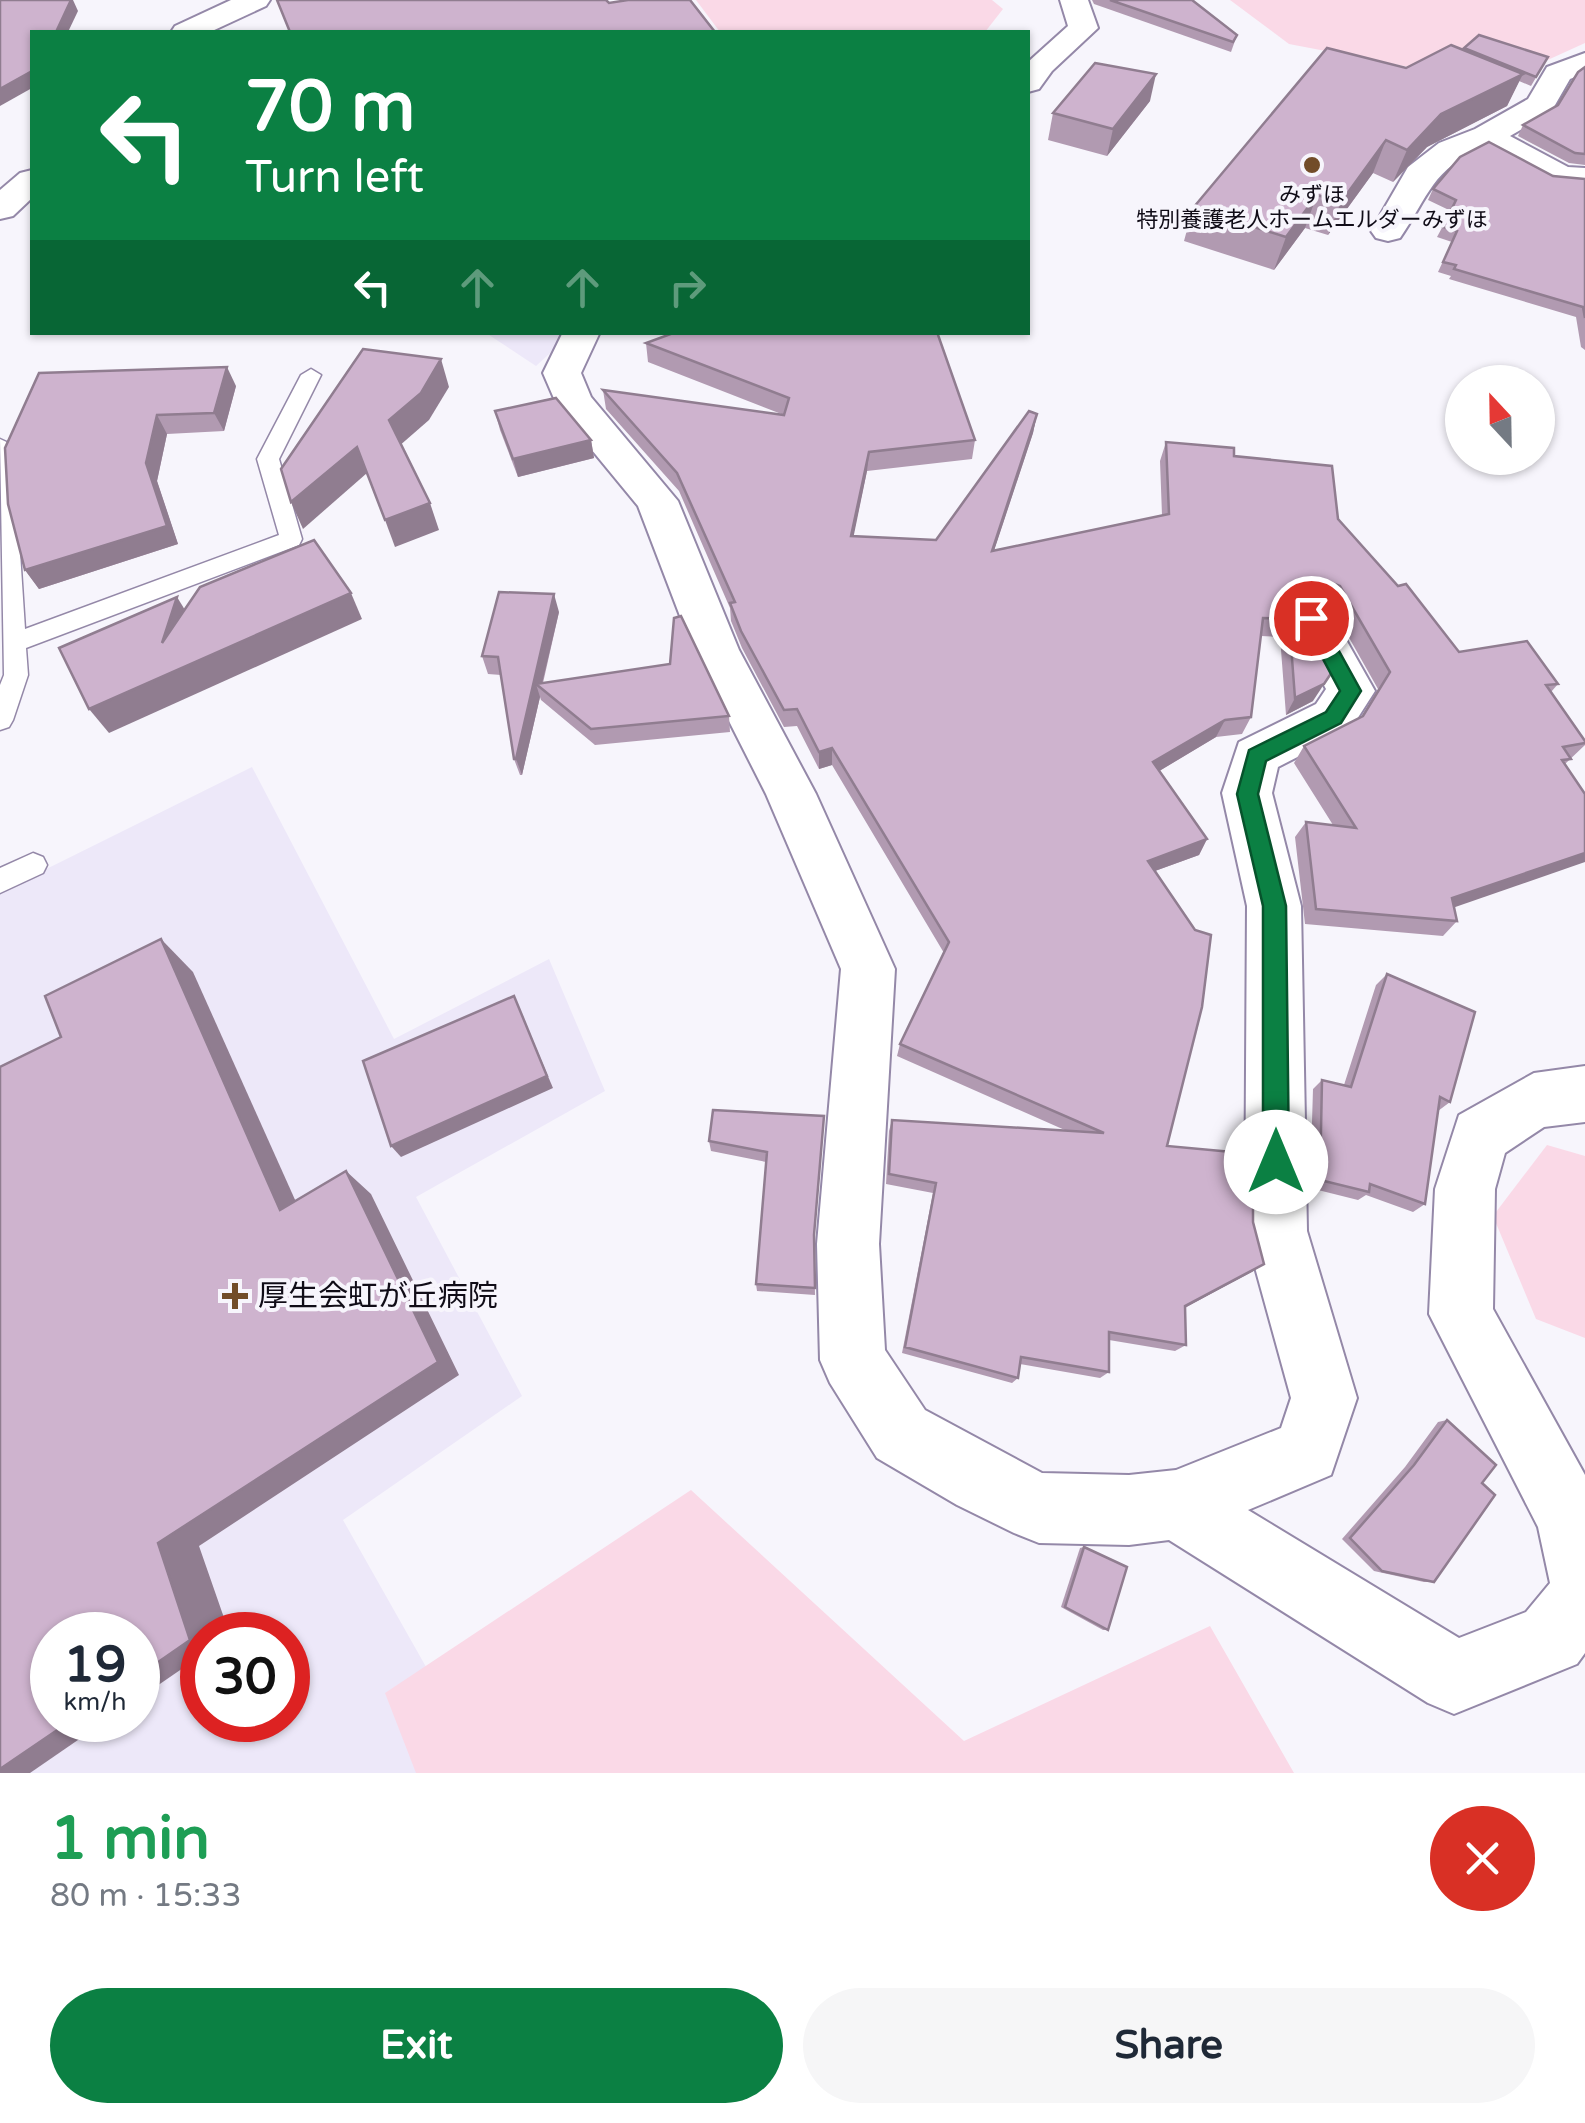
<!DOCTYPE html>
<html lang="en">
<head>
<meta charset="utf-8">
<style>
	:root { --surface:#fff; --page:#f6f6f7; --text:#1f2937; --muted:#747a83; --accent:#0b8043 }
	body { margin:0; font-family:"Varela Round","Noto Sans JP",sans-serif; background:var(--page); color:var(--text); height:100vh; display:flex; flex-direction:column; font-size:38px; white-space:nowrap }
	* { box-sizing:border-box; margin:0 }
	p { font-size:32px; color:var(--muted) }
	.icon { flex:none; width:55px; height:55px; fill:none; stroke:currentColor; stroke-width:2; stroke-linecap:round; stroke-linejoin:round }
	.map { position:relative; height:1773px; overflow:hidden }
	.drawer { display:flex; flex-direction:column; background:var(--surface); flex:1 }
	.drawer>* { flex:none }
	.banner { position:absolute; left:30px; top:30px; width:1000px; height:305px; border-radius:0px; box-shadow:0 2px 8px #0004; background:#0b8043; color:#fff; overflow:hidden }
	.needle { width:65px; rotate:338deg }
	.tools { position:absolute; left:1445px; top:365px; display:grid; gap:20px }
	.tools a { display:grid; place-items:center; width:110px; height:110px; border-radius:50%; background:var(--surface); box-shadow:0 2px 8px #0004; font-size:50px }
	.speed { position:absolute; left:30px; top:1612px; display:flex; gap:20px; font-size:50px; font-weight:700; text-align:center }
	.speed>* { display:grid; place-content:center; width:130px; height:130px; border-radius:50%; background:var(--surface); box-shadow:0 2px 8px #0004; line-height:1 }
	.speed small { font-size:25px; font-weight:400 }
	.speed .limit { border:15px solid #d22; background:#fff; color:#111 }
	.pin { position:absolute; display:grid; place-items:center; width:85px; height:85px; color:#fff; margin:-42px; border:5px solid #fff; border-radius:50%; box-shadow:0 2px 10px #0007 }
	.me { position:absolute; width:110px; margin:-55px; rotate:0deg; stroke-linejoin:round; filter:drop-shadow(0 0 8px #0008) }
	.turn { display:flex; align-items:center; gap:35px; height:210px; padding:0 50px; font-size:45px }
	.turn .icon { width:130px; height:130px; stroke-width:2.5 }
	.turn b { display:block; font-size:70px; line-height:85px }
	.lanes { display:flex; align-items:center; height:95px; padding:0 50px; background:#0003; justify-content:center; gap:50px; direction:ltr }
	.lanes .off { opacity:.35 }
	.round { display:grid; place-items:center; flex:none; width:105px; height:105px; border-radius:52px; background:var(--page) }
	.summary { display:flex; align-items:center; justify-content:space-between; height:170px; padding:0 50px }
	h1 { font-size:60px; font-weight:700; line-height:75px; color:#1e9e55 }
	.action { display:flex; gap:20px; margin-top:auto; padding:20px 50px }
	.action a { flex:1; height:115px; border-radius:60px; background:var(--accent); color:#fff; font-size:40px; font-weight:700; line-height:115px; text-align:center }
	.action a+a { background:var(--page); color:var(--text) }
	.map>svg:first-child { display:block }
</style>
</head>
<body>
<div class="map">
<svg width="1585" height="1773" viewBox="0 0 1585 1773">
	<rect width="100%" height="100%" fill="#f7f5fc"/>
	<g fill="#ede8f9" fill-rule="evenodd">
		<path d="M486,333H572L536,366Z"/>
		<path d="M252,767L394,1039L549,959L605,1091L416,1197L522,1396L343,1520L486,1773H0V892ZM52,1635H138V1720H52ZM202,1635H288V1720H202Z"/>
	</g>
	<g fill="#fad9e7">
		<path d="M696,0H992L1003,9L985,32H720Z"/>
		<path d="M1230,0H1585V43L1521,72L1446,74L1289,44Z"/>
		<path d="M1547,1145L1585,1156V1338L1536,1319L1493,1216Z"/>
		<path d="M691,1490L964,1741L1210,1626L1294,1773H416L385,1693Z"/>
	</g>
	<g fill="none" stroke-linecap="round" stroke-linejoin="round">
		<g stroke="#9488a8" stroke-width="3">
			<g id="service">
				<path d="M311,369L321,375L279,459L302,539L299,545L26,648L28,675L13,720L9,727L0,730V685L4,675L0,439L13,445L25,629L279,535L257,459L301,375Z"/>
				<path d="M33,853L43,857L47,865L43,873L0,893V868Z"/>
			</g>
		</g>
		<g stroke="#9488a8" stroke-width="4">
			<g id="minor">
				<path d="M1060,0H1088L1098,28L1052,71L1039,89L1028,92V62L1068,26Z"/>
				<path d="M1585,53V73L1570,79L1551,112L1510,136L1568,167L1585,168V188L1549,183L1484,148C1432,168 1429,196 1400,238L1388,241L1376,238L1371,231L1408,167L1439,143L1475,129L1528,99L1547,67Z"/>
				<path d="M563,332H600L581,373L591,397L678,501L739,650L816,794L895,969L879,1244L885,1350L925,1410L1042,1473L1129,1475L1176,1470L1281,1428L1291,1398L1245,1231L1247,906L1222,793L1239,742L1316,704L1326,689L1288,618L1295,606L1311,601L1327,606L1375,691L1350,730L1278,767L1272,793L1301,906L1307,1231L1357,1398L1331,1475L1248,1510L1459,1638L1526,1612L1550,1583L1538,1527L1429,1314L1435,1189L1459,1115L1534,1073L1585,1066V1122L1544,1127L1505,1153L1495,1189L1493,1309L1585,1475V1653L1577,1664L1454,1714L1428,1703L1169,1540L1129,1545L1039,1543L1014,1533L957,1505L877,1458L830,1383L820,1360L817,1244L841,969L766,794L693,650L638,506L559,410L543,373Z"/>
			</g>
		</g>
		<g stroke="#9488a8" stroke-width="4">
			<g id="tertiary">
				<path d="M231,0H270L266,6L210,32H171L175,26Z"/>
				<path d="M32,170V198L13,216L0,219V190L20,173Z"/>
			</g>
		</g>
		<use href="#service" fill="#fff" fill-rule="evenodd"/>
		<use href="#minor" fill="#fff" fill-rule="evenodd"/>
		<use href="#tertiary" fill="#fff" fill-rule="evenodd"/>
	</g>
	<g fill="#b19ab1">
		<path d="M1092,0H1192L1237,35L1231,52L1094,4Z"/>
		<path d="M1464,48L1548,57L1531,86L1519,81L1507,106L1427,147L1393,182L1373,173L1328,235L1305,228L1274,270L1184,241L1193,208L1406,68L1463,50Z"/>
		<path d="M1585,67V165L1569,163L1518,136L1523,125L1558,105Z"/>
		<path d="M1150,101L1107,156L1048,140L1053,113Z"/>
		<path d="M1553,176L1585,179V350L1581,347L1576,317L1449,279L1451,276L1438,272L1452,242L1437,237L1451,211L1428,200L1433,189Z"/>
		<path d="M646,343L975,440L972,459L867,471L853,536L936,540L1037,414L1033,433L994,550L1162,515L1160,461L1166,442L1234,456L1338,519L1459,652L1558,684L1551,692L1585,741V745L1565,764L1454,907L1457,921L1443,936L1305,924L1295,837L1306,822L1333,825L1294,763L1304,746L1361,717L1378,689L1330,604L1312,597L1294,602L1313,701L1286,715L1280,637L1261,636L1251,717L1242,734L1216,737L1159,771L1207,839L1199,855L1155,871L1167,1146L1253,1222L1264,1264L1185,1308L1186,1345L1175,1351L1109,1340V1372L1100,1378L1020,1364L1018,1378L1012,1383L902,1353L933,1193L886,1184L889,1131L892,1120L1067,1131L897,1056L900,1044L944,953L832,765L819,769L797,726L784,727L742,648L731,621L730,608L679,491L606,409L603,390L784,415L648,362Z"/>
		<path d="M236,386L224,431L167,434L157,481L178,544L39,589L25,570L5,448Z"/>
		<path d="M495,411L591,440L594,458L518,477L500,430Z"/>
		<path d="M559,612L543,683L729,716L730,732L595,745L541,700L540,697L522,775H520L514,759L501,675L488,674L482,656Z"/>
		<path d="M1387,974L1450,1102L1438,1111L1425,1204L1413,1212L1366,1195L1358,1200L1310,1188L1313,1089L1322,1080L1344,1085L1376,985Z"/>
		<path d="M824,1116L814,1237L815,1295L757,1291L756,1284L766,1162L711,1151L709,1141Z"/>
		<path d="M1447,1420L1482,1483L1434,1582H1424L1374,1571L1342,1539L1405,1467L1438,1422Z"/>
		<path d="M1084,1547L1108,1630H1103L1061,1607L1080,1548Z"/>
	</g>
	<g fill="#907d90">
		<path d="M71,0H73L78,11L68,32H56Z"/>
		<path d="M32,71V88L0,106V89Z"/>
		<path d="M1156,74L1150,101L1107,156L1113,129Z"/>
		<path d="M1523,74L1507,106L1427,147L1393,182L1407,150L1441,114Z"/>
		<path d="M1386,140L1373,173L1328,235L1341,202Z"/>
		<path d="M1317,195L1305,228L1274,270L1286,237Z"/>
		<path d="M441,359L449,387L429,420L398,447L389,420Z"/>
		<path d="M227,367L236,386L224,431L214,413Z"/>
		<path d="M1037,414L1033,433L988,569L992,551Z"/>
		<path d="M157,415L167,434L157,481L178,544L39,589L25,570L146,463Z"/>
		<path d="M591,440L594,458L518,477L513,459Z"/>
		<path d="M357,447L367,473L303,529L291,502Z"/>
		<path d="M869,452L867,471L850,554L851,536Z"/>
		<path d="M430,503L439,530L395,547L385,520Z"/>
		<path d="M1322,579L1312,597L1294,602L1303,584Z"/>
		<path d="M351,593L362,619L109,733L89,709Z"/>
		<path d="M554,594L559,612L541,688L536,684L540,697L522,775L516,759Z"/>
		<path d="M177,597L193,623L162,643Z"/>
		<path d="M1332,672L1313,701L1286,715L1295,698Z"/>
		<path d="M1225,720L1216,737L1146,779L1153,762Z"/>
		<path d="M832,748V765L819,769V752Z"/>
		<path d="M1207,839L1199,855L1141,876L1148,861Z"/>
		<path d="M1585,853V862L1438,913L1452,898Z"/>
		<path d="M161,939L193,972L309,1231L280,1210Z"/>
		<path d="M514,996L553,1088L401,1157L391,1146Z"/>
		<path d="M346,1171L371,1194L459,1375L199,1546L230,1635H202V1655L138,1699V1676L158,1543Z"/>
		<path d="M1264,1264L1252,1272L1175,1313L1185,1306Z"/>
		<path d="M72,1720H107L30,1773H0V1769Z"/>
	</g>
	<g fill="#ceb3ce" stroke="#907d90" stroke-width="2.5">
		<path d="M0,0H71L56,32H32V71L0,89Z"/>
		<path d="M277,0H606L609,3L628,0H690L715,32H290Z"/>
		<path d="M1110,0H1192L1237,35L1233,42Z"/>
		<path d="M1479,35L1548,57L1536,77L1464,48Z"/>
		<path d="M1451,45L1523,74L1441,114L1407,150L1386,140L1341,202L1317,195L1286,237L1193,208L1327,48L1406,68Z"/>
		<path d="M1095,63L1156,74L1113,129L1053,113Z"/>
		<path d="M1585,67V154L1575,153L1523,125L1558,105L1578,72Z"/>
		<path d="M1489,142L1553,176L1585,179V318L1583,307L1454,269L1456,265L1443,262L1457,231L1443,227L1456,200L1433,189L1460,157Z"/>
		<path d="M676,332H937L975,440L869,452L851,536L936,540L1029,411L1037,414L992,551L1169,514L1166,442L1234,448V456L1332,466L1338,519L1398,586L1406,584L1459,652L1527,641L1558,684L1546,685L1585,741V743L1563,747L1571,759L1562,760L1585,794V853L1452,898L1457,921L1316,909L1306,822L1356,828L1304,746L1363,716L1390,672L1340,586L1322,579L1303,584L1294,602L1332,672L1324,684L1295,698L1289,619L1263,618L1251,717L1225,720L1153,762L1207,839L1148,861L1195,930L1211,935L1202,1007L1167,1146L1253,1154V1222L1264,1264L1185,1306L1186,1345L1109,1332V1372L1021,1357L1018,1378L905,1347L936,1183L889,1174L892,1120L1104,1133L900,1044L949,942L832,748L819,752L797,709L784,710L741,631L730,603L735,602L677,473L603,390L784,415L789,398L646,343Z"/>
		<path d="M363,349L441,359L421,393L389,420L430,503L385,520L357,447L291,502L281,469Z"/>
		<path d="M227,367L214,413L157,415L146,463L167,526L25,570L8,504L5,448L39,373Z"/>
		<path d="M556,398L591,440L513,459L495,411Z"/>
		<path d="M314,540L351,593L89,709L59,648L177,597L162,643L200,587Z"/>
		<path d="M499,592L554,594L516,759H514L498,657L482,656Z"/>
		<path d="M681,616L729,716L591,729L536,684L670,664L674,618Z"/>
		<path d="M161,939L280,1210L346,1171L438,1362L158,1543L190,1640L138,1676V1635H52V1720H72L0,1769V1067L61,1037L45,996Z"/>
		<path d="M1387,974L1475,1012L1450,1102L1440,1097L1425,1204L1370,1184L1369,1192L1320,1180L1322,1080L1351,1087Z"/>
		<path d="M514,996L547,1076L391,1146L363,1061Z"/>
		<path d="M713,1110L824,1116L814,1235L815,1288L756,1284L767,1152L709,1141Z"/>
		<path d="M1447,1420L1496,1465L1482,1483L1495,1495L1434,1582L1382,1571L1350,1538L1414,1465Z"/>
		<path d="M1084,1547L1127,1567L1108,1630L1065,1607Z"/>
	</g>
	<path fill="#0b8043" stroke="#07532c" stroke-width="2.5" d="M1311,611L1318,613L1361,691L1341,723L1266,761L1258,794L1286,906L1289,1162L1285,1172L1276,1175L1267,1172L1263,1162V906L1237,794L1249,750L1326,712L1340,691L1301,618Z"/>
	<g fill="#724c29" stroke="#f7f5fc" stroke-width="4">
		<circle cx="1312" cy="165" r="10"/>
		<path d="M230 1281h10v10h10v10h-10v10h-10v-10h-10v-10h10z"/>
	</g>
	<g text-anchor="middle" stroke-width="8" stroke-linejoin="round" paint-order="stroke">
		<g font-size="22" fill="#100c17" stroke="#f7f5fc">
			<text x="1312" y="202">みずほ<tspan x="1312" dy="25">特別養護老人ホームエルダーみずほ</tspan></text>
		</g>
		<g font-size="30" fill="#100c17" stroke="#f7f5fc" text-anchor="start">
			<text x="258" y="1306">厚生会虹が丘病院</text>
		</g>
	</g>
</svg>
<div class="tools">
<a><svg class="needle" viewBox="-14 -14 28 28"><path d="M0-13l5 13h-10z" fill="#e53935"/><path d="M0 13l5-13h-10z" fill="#747a83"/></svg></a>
</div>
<div class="speed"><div>19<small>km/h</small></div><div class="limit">30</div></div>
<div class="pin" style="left:1311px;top:618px;background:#d93025"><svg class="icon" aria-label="arrive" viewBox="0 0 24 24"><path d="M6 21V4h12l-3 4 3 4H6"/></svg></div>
<svg class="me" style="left:1276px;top:1162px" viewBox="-20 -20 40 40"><circle r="19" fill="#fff"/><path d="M0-13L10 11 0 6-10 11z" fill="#0b8043"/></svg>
<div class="banner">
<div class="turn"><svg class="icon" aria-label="left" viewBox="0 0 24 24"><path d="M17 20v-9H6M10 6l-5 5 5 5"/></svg><div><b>70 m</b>Turn left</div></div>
<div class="lanes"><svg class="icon" aria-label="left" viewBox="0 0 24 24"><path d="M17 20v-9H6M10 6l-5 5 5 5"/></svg><svg class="icon off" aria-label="ahead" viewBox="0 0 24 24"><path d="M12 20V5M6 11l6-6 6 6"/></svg><svg class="icon off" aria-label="ahead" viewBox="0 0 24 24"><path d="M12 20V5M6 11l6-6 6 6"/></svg><svg class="icon off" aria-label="right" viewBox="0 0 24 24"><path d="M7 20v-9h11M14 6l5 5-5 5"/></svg></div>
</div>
</div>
<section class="drawer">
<div class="summary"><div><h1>1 min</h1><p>80 m · 15:33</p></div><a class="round" style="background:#d93025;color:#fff"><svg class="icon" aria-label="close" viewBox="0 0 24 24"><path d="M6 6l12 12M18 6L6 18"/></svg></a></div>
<div class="action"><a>Exit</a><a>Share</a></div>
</section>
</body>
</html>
